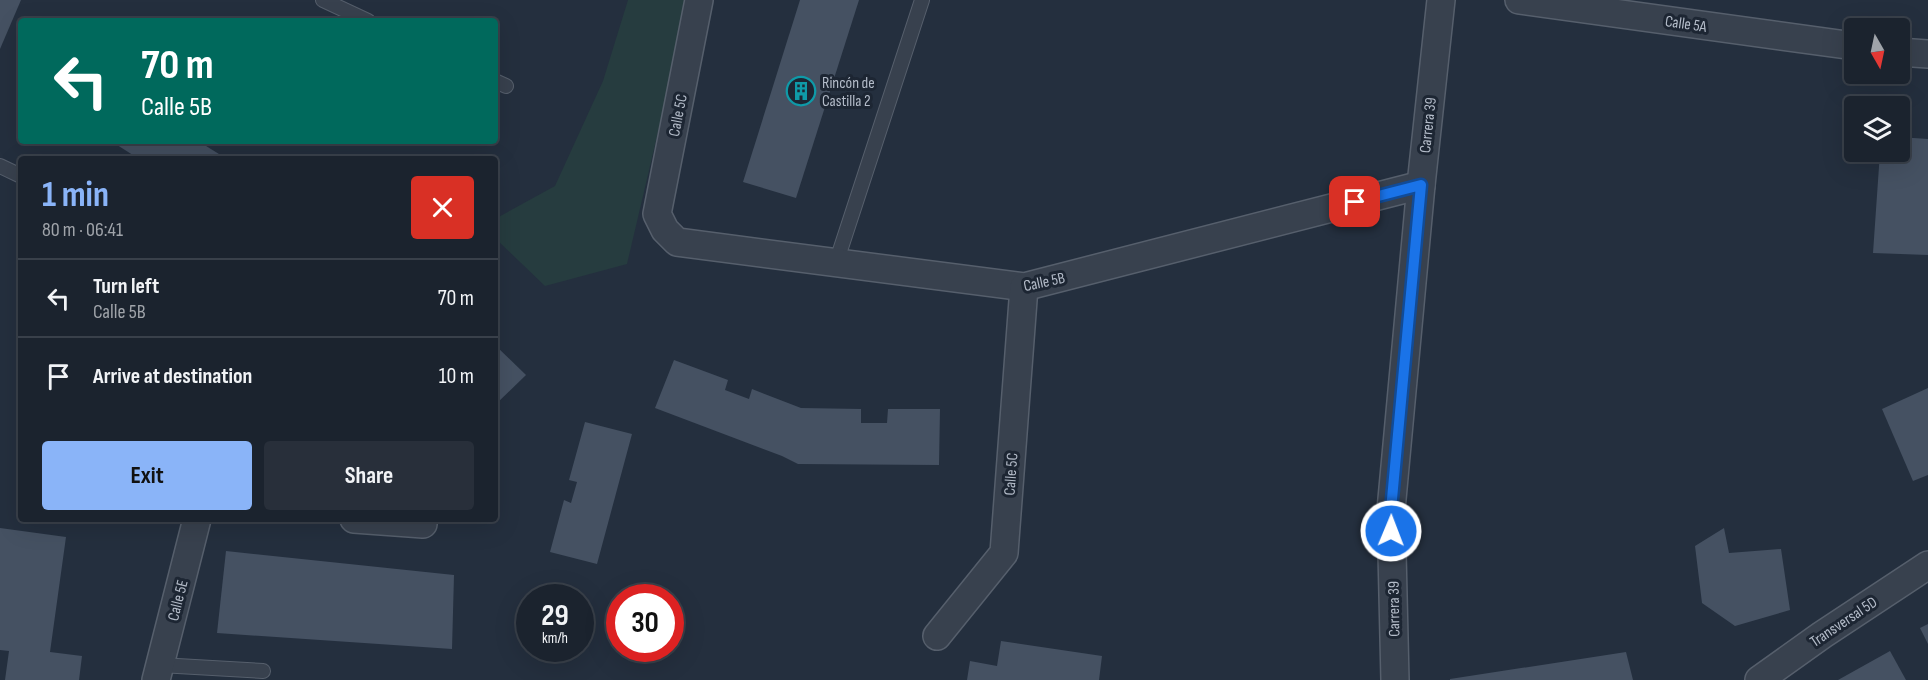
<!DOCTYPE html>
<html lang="en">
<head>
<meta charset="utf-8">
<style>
	:root { --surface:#1b232e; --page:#282f3a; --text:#f1f3f6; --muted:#a0a4aa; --line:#39404a; --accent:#8ab4f8 }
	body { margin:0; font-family:"Sofia Sans Condensed",sans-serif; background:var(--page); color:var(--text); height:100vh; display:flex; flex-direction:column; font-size:22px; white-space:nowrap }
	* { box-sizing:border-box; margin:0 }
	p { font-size:20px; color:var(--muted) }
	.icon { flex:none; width:33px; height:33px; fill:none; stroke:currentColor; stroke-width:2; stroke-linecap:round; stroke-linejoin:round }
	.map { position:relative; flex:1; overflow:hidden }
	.sheet { position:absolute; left:18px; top:156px; width:480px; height:366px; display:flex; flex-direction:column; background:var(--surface); border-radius:6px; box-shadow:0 6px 24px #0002,0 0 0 2px var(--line) }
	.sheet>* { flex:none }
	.hud { position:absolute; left:18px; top:18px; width:480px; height:126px; border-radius:6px; box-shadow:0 6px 24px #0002,0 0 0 2px var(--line); background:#00695c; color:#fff; overflow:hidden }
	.needle { width:39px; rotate:171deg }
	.tools { position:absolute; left:1844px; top:18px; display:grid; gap:12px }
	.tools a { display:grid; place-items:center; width:66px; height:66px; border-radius:6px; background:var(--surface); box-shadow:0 6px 24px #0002,0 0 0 2px var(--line); font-size:30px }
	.speed { position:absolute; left:516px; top:584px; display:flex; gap:12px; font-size:30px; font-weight:700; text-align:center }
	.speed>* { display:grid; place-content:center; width:78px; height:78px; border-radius:50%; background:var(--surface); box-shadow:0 6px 24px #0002,0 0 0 2px var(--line); line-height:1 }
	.speed small { font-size:15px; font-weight:400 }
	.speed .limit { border:9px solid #d22; background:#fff; color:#111 }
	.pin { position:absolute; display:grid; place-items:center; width:51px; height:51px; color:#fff; margin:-26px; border-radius:12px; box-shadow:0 3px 9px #0006 }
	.me { position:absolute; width:66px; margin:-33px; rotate:1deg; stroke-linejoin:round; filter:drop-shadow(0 0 4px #0008) }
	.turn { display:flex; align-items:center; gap:21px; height:126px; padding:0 24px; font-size:27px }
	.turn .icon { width:78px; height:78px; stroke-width:2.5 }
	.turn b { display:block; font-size:42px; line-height:51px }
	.round { display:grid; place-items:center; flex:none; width:63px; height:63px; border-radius:6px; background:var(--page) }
	.summary { display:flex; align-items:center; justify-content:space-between; height:102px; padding:0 24px }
	h1 { font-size:36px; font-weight:700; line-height:45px; color:var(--accent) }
	.action { display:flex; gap:12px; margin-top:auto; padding:12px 24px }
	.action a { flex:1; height:69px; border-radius:6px; background:var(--accent); color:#111; font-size:24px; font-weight:700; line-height:69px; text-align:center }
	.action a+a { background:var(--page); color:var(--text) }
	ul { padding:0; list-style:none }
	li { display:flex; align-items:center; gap:18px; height:78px; padding:0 24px; border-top:2px solid var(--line) }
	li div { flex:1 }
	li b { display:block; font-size:22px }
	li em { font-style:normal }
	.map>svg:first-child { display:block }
</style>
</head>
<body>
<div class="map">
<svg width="1928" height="680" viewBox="0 0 1928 680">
	<rect width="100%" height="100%" fill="#242f3e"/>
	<path fill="#263c3f" d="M628,0H689L627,264L545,286L495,238V219L555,186L603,81Z"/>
	<g fill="#455162">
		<path d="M0,0H21L0,49Z"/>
		<path d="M800,0H859L796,198L743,182Z"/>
		<path d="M1899,137L1928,139V255L1873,253L1880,152H1899Z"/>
		<path d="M111,141H198L227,159H139Z"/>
		<path d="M495,345L526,375L495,405Z"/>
		<path d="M674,360L728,380L725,390L749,399L752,389L801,408L861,409V423H887L888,409H940L939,465L798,464L782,456L655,408Z"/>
		<path d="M1928,388V475L1913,481L1882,409Z"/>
		<path d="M585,422L632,434L597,564L550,552L564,500L571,503L577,482L569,480Z"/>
		<path d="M0,528L66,537L50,652L82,656L79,680H5L9,651L0,650Z"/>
		<path d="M1724,528L1729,553L1781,549L1790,610L1735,626L1702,603L1695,546Z"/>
		<path d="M226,551L454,575L452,649L217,633Z"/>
		<path d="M1928,624V644L1920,628Z"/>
		<path d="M1001,641L1102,656L1099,680H967L970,661L997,666Z"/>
		<path d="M1890,651L1906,680H1838Z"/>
		<path d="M1626,652L1633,680H1450V679Z"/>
	</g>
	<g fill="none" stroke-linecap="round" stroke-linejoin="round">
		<g stroke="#565f6c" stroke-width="16">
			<g id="lane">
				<path d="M323,0L368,21"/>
				<path d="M495,81L506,86"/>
				<path d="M0,166L21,176"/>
				<path d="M836,263L922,0"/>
				<path d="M160,665L263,671"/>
			</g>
		</g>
		<g stroke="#565f6c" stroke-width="30">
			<g id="street">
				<path d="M699,0L657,214L665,230L677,242L1024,287L1421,185"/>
				<path d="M1519,0L1854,46"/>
				<path d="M1899,52L1928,54"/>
				<path d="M354,519L423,524"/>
				<path d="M937,636L1004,553L1024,287"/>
				<path d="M156,680L197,519"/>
				<path d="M1395,680L1391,510L1421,185L1441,0"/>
				<path d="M1759,680L1822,635L1928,565"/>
			</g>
		</g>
		<use href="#lane" stroke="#38414e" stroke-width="14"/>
		<use href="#street" stroke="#38414e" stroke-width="27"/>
	</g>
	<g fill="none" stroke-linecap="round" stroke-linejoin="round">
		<g stroke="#114b97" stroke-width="15">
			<path id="route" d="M1355,202L1421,185L1391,510V531"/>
		</g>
		<use href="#route" stroke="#1a73e8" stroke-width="10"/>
	</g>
	<defs>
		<g id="building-ring" transform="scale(1.5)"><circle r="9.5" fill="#1d2633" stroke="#0f9aa8" stroke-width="1.5"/><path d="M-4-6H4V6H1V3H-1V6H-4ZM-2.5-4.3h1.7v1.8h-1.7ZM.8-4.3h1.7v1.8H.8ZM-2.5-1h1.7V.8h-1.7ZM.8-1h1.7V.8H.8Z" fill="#0f9aa8"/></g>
	</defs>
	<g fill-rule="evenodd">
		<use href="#building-ring" x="801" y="91"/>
	</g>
	<g text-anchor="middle" stroke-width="6" stroke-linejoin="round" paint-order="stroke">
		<g font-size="16" fill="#b4bcc9" stroke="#1d2633">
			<text transform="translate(1686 23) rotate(8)" y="6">Calle 5A</text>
			<text transform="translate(677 115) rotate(-79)" y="6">Calle 5C</text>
			<text transform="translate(1427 125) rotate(-84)" y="6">Carrera 39</text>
			<text transform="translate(1044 281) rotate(-12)" y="6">Calle 5B</text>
			<text transform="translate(1010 474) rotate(-86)" y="6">Calle 5C</text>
			<text transform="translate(177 600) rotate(-76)" y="6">Calle 5E</text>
			<text transform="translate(1393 609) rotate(-91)" y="6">Carrera 39</text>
			<text transform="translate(1843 621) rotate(-34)" y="6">Transversal 5D</text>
		</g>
		<g font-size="16" fill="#b4bcc9" stroke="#1d2633" text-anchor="start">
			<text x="822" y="88">Rincón de<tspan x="822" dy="18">Castilla 2</tspan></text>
		</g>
	</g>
</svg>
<div class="tools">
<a><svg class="needle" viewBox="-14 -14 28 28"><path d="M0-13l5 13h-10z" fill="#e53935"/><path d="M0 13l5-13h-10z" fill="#a0a4aa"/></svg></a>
<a><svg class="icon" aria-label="layers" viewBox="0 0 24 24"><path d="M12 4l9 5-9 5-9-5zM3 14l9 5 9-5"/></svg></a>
</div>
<div class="speed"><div>29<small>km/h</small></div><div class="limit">30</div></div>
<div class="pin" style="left:1355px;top:202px;background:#d93025"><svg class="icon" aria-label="arrive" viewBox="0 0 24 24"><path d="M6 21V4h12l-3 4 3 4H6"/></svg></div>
<svg class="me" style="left:1391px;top:531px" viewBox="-20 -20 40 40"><circle r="17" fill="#1a73e8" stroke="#fff" stroke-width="3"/><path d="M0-11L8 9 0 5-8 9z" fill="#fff"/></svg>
<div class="hud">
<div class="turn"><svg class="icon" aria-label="left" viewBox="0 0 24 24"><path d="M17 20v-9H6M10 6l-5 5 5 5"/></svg><div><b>70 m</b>Calle 5B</div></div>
</div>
<section class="sheet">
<div class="summary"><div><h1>1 min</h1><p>80 m · 06:41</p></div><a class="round" style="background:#d93025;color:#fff"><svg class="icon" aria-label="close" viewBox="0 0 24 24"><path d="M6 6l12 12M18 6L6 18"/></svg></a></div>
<ul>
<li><svg class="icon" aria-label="left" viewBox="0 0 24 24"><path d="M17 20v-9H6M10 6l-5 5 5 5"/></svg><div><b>Turn left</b><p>Calle 5B</p></div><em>70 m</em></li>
<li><svg class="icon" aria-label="arrive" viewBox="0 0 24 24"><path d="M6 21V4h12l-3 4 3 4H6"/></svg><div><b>Arrive at destination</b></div><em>10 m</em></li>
</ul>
<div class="action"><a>Exit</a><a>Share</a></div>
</section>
</div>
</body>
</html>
